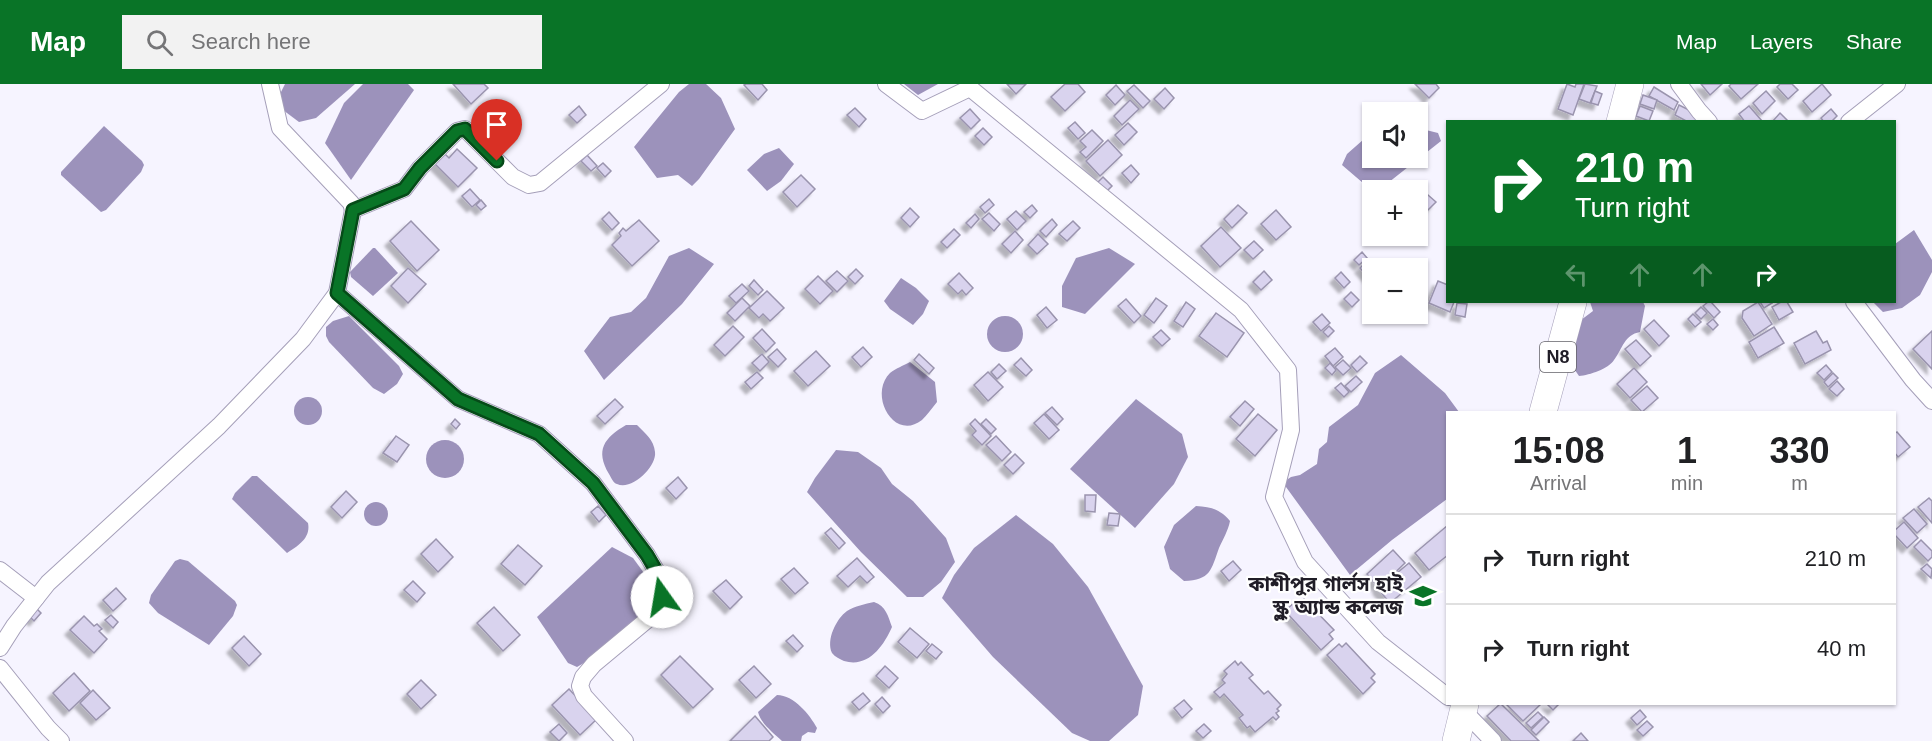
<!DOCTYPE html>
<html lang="en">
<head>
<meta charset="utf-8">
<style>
	:root { --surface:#fff; --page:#f2f2f2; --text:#202124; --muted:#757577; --line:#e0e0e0; --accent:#097427 }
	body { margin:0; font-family:Arial,"Noto Sans Bengali",sans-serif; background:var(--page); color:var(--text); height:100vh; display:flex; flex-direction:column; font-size:22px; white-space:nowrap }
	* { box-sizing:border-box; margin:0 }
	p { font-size:20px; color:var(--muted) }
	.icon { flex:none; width:33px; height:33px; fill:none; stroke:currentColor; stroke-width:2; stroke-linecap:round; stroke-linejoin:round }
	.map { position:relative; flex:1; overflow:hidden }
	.panel { position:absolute; left:1446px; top:327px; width:450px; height:294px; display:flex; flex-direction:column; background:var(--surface); border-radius:0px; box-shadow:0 2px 4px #0004 }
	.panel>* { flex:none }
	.hud { position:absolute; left:1446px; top:36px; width:450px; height:183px; border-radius:0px; box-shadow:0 2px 4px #0004; background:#097427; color:#fff; overflow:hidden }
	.buttons { position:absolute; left:1362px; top:18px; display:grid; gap:12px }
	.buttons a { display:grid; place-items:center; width:66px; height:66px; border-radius:0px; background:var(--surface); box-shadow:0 2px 4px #0004; font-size:30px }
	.pin { position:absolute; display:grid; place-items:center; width:51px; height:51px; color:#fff; margin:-62px -26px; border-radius:50% 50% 50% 0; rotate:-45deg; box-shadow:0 0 6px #0007 }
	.pin .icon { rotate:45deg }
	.me { position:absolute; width:66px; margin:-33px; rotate:347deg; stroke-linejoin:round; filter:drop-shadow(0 0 4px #0008) }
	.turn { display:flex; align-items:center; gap:21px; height:126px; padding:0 30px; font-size:27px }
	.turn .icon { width:78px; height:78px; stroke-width:2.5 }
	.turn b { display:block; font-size:42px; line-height:51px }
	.lanes { display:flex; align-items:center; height:57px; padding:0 30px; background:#0003; justify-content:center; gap:30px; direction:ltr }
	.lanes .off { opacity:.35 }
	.eta { display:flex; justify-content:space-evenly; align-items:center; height:102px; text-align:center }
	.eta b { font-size:36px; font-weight:800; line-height:42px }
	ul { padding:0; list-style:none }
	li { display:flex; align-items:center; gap:18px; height:90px; padding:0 30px; border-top:2px solid var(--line) }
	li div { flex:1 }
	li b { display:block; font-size:22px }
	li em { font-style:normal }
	header { display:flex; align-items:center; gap:36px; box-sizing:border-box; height:84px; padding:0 30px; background:var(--accent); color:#fff }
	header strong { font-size:28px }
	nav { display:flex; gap:33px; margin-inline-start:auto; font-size:21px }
	.search { width:420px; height:54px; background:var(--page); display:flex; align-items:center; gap:15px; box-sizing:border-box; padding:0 21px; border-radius:0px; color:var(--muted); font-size:22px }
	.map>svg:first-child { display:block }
</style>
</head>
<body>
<header>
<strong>Map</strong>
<div class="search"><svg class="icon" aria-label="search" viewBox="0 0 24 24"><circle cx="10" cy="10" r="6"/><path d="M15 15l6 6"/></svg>Search here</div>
<nav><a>Map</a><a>Layers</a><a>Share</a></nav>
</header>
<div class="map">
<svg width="1932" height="657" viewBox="0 0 1932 657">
	<defs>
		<filter id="shadow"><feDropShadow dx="-5" dy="5" stdDeviation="1.5" flood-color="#0004"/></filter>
	</defs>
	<rect width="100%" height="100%" fill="#f6f4ff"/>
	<g fill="#9c92bb">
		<path d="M285,0H355L316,34L299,38L283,26L280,10Z"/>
		<path d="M363,0H408L414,6L351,96L325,59L344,19Z"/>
		<path d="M689,0H706L721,14L735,45L699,95L692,102L678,91L657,94L634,63L679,8Z"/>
		<path d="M904,0H938L918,11Z"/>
		<path d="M104,42L142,77L144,81L141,88L106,126L101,128L61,91V88Z"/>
		<path d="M1418,44L1438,49L1441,57L1379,106H1372V111L1366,112L1363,99L1342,81L1347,70L1372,48V74H1418Z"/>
		<path d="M779,64L794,80L781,97L767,107L747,86L764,70Z"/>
		<path d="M1914,146L1932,176V188L1920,211L1902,224L1883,228L1873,218H1894L1895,160Z"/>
		<path d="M373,164H375L398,189L373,212L351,193L350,188Z"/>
		<path d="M689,164L714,180L682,220L604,296L584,267L610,233L631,228L646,214L669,172Z"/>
		<path d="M1109,164L1135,180L1085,230L1062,223V202L1076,174Z"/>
		<path d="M901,194L916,204L929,217L923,230L913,241L890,225L884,217Z"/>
		<path d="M1590,218H1643L1645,222L1640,248C1624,251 1623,264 1614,276C1608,285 1590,291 1579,292L1568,276L1581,236L1593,227Z"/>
		<circle cx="1005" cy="250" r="18"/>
		<path d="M349,232L399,282L403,290L397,300L384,310L373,304L329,258L326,252V243L333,237Z"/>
		<path d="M1401,271L1445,309L1459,328H1448L1447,415L1392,456L1350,491L1286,403L1285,397L1291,393L1300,391L1317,380L1319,365L1327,358L1329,343L1358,321L1375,289Z"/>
		<path d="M910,278L935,298L937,318C932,324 927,331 922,336C894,358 868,311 890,289C895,285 904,281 910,278Z"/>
		<circle cx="308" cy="327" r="14"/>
		<path d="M1136,315L1182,350L1188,373L1174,400L1135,444L1070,385Z"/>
		<path d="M626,341H637C645,349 654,356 655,368C657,382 632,407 617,400C613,399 611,393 609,390C595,366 604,354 626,341Z"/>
		<circle cx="445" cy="375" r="19"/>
		<path d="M836,366L858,368L881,384L892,400L913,417L946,454L955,478L941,498L923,513H907L861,468L807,408L815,394Z"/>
		<path d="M252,392H257L308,439C311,454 298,462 287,469L232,415L235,409Z"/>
		<circle cx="376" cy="430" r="12"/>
		<path d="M1196,422C1211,423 1220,425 1230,437C1228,447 1223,455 1219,464C1211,486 1211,496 1184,497L1170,485L1164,463L1174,441Z"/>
		<path d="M1016,431L1053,460L1088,503L1143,602L1138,631L1109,657H1090L1072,649L993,573L942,514L954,491L974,464Z"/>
		<path d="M612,463L633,474L655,504V519L589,576L577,583L568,579L537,533Z"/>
		<path d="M180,475L188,477L235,517L237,521L233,532L209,561L158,529L149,519L151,511L175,477Z"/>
		<path d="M874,518C886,522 888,532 892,543C883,563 868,584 844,577C840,575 835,573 832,569C826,556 836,535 847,527C855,522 865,520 874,518Z"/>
		<path d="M777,611C794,611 810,631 817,644L815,649L808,648L802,652L801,657H782C774,649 761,640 758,628Z"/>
	</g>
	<g fill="#d9d3ee" stroke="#9a94ae" stroke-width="1.5" filter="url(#shadow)">
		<path d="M453,0H484L488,4L471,20Z"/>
		<path d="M746,0H762L767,6L758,16L744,1Z"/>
		<path d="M1007,0H1026L1016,10Z"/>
		<path d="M1065,0H1078L1085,8L1065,27L1051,13Z"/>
		<path d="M1415,0H1436L1439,4L1429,14Z"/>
		<path d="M1567,0L1575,3L1576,0H1584L1573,31L1558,25Z"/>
		<path d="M1585,0L1597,2L1590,19L1579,15Z"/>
		<path d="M1701,0H1722L1710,11Z"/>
		<path d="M1731,0H1758L1741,15L1729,2Z"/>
		<path d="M1780,0H1792L1798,6L1788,15L1777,3Z"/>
		<path d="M1822,0L1831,11L1812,28L1803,17Z"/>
		<path d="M1116,1L1125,11L1115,21L1106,11Z"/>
		<path d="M1134,1L1150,17L1143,24L1127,7Z"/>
		<path d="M1654,3L1678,18L1674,26L1649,12Z"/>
		<path d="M1165,4L1174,14L1164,25L1154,15Z"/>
		<path d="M1595,7L1602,10L1598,21L1591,19Z"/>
		<path d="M1766,7L1775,17L1762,30L1753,19Z"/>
		<path d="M1643,11L1657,16L1654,25L1640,20Z"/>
		<path d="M1130,16L1139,25L1122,41L1114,32Z"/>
		<path d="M1679,21L1699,31L1696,38H1688L1675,31Z"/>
		<path d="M579,22L586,31L577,39L569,31Z"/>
		<path d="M1640,22L1653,27L1649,37L1636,32Z"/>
		<path d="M1749,22L1762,37L1761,38H1745L1739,30Z"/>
		<path d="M855,24L866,35L859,43L847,31Z"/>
		<path d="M970,25L980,36L971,45L960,34Z"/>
		<path d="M1831,25L1837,32L1831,38H1824L1821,34Z"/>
		<path d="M1780,29L1789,38H1772Z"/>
		<path d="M1075,38L1085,49L1078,55L1068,44Z"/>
		<path d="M1128,39L1137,48L1124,61L1115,51Z"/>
		<path d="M983,44L992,53L984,61L975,52Z"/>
		<path d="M1092,46L1103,57L1086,74L1080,68L1086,63L1080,57Z"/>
		<path d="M1108,56L1122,71L1100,92L1086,77Z"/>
		<path d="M457,65L477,84L458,103L435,80L445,70L449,74Z"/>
		<path d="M587,71L597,82L591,87L581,77Z"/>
		<path d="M603,79L611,87L605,93L597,84Z"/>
		<path d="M1131,81L1139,90L1131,99L1122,89Z"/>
		<path d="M801,91L815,105L797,123L783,108Z"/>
		<path d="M1103,93L1112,102L1104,110L1095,101Z"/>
		<path d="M470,105L480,116L472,123L462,112Z"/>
		<path d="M1428,111L1436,118L1426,128L1419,120Z"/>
		<path d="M989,115L994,121L985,129L980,123Z"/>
		<path d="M481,116L486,122L481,126L476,121Z"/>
		<path d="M1032,121L1037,127L1030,134L1024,128Z"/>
		<path d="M1238,121L1247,129L1232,144L1224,135Z"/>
		<path d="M1418,121L1424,127L1419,132L1418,130Z"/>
		<path d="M910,124L919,133L910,143L901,134Z"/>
		<path d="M1276,126L1291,143L1276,156L1261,140Z"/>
		<path d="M1016,127L1026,137L1017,146L1007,135Z"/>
		<path d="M609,128L619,139L612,146L602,135Z"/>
		<path d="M989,129L1000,140L994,147L982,135Z"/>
		<path d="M975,130L979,135L971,144L966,139Z"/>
		<path d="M1052,135L1057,141L1046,153L1040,147Z"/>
		<path d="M639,136L659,157L632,182L612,161L621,152L619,149L623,144L626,147Z"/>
		<path d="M411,137L439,166L417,187L390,157Z"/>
		<path d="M1073,137L1080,144L1067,157L1059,150Z"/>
		<path d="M1221,143L1241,164L1220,183L1201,162Z"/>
		<path d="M954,145L960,151L947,164L941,158Z"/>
		<path d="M1015,147L1023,156L1011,169L1002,160Z"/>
		<path d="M1038,150L1048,160L1037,170L1028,161Z"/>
		<path d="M1254,157L1263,166L1253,175L1244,166Z"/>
		<path d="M1362,168L1367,174L1359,181L1354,176Z"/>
		<path d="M1367,177L1374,184L1372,191L1369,194L1360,184Z"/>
		<path d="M408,184L426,200L408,219L391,202Z"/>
		<path d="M856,185L863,192L855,200L848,193Z"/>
		<path d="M837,187L848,197L837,208L826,197Z"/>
		<path d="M1264,187L1272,196L1261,206L1253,198Z"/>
		<path d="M1341,188L1350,198L1344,204L1335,194Z"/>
		<path d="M959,189L973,204L966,211L962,206L958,210L948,200Z"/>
		<path d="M818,192L833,207L820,220L805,205Z"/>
		<path d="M754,196L763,206L758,211L749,202Z"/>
		<path d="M1438,197L1448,201V218H1454L1450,228L1429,219Z"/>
		<path d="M742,200L749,207L736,219L729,212Z"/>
		<path d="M767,207L784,224L770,237L763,230L759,234L749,224Z"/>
		<path d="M1351,208L1359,216L1352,223L1344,215Z"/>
		<path d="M742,214L750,222L735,237L727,229Z"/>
		<path d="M1156,214L1167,222L1154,239L1144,231Z"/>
		<path d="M1126,215L1141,232L1134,239L1118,222Z"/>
		<path d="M1186,218L1195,225L1183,243L1174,237Z"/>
		<path d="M1708,218H1711L1720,228L1714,234L1703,222Z"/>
		<path d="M1758,218L1772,240L1754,252L1742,234L1743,227Z"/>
		<path d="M1760,218H1771L1772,219L1764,224Z"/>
		<path d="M1781,218H1787L1793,228L1779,236L1772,223Z"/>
		<path d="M1457,219L1467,220L1465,233L1455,231Z"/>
		<path d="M1046,223L1057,236L1047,244L1037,231Z"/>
		<path d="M1701,223L1707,229L1701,235L1695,229Z"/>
		<path d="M1216,229L1244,249L1227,273L1199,252Z"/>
		<path d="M1322,230L1330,239L1321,247L1313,238Z"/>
		<path d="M1693,230L1701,238L1695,243L1688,235Z"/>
		<path d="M1713,235L1718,241L1713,246L1707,240Z"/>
		<path d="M1654,236L1669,252L1659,262L1644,245Z"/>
		<path d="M733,242L744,253L725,272L714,261Z"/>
		<path d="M1329,242L1334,247L1328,253L1323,248Z"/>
		<path d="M1774,243L1784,259L1758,274L1749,258Z"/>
		<path d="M762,245L775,259L766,268L753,254Z"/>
		<path d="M1161,246L1170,255L1162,262L1153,253Z"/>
		<path d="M1816,247L1823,259L1827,257L1831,266L1805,280L1794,259Z"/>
		<path d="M1932,247V285L1913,265Z"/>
		<path d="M1636,256L1651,272L1640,282L1625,265Z"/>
		<path d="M863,263L872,273L861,283L852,273Z"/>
		<path d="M1335,264L1343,273L1333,282L1325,272Z"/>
		<path d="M777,265L786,275L778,283L768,273Z"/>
		<path d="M816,267L830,282L808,302L794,287Z"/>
		<path d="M762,270L769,278L760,287L752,279Z"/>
		<path d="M919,270L934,284L929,290L914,276Z"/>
		<path d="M1360,272L1367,279L1357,288L1351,281Z"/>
		<path d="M1021,274L1032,286L1026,292L1014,281Z"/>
		<path d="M1343,276L1351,284L1343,291L1335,283Z"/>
		<path d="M1330,279L1336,286L1332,291L1325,284Z"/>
		<path d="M999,280L1006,287L997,295L991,288Z"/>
		<path d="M1826,281L1832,288L1824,296L1817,289Z"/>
		<path d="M1634,284L1647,298L1630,314L1617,300Z"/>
		<path d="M757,288L763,294L751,305L745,298Z"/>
		<path d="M988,288L1003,303L988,317L974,301Z"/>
		<path d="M1833,289L1838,294L1828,303L1824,298Z"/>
		<path d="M1356,292L1362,298L1351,308L1345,302Z"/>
		<path d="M1837,297L1844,305L1837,312L1829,305Z"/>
		<path d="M1341,299L1349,308L1344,313L1335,304Z"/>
		<path d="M1647,302L1658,314L1642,328L1631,316Z"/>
		<path d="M615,315L623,323L605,340L597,332Z"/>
		<path d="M1245,317L1254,325L1240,342L1230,333Z"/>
		<path d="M1052,323L1063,335L1057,341L1045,329Z"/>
		<path d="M1044,330L1059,346L1049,355L1034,339Z"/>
		<path d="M1258,330L1277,346L1255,372L1236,355Z"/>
		<path d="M455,335L460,340L456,345L451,340Z"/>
		<path d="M975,335L991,352L982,361L972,351L976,347L970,340Z"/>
		<path d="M986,335L996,345L991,350L981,340Z"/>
		<path d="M1897,348L1910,363L1898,373L1894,368V350Z"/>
		<path d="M396,352L409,361L397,378L383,369Z"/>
		<path d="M996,352L1011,368L1002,377L986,361Z"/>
		<path d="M1015,370L1024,379L1013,390L1004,381Z"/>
		<path d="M678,393L687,404L676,415L666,404Z"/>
		<path d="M346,407L357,418L342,434L331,423Z"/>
		<path d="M1085,411H1096L1095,428L1085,427Z"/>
		<path d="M1929,414L1932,417V439L1918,423Z"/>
		<path d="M598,422L606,431L599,438L591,428Z"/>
		<path d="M1914,425L1927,440L1917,449L1903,434Z"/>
		<path d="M1109,429L1120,430L1118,442L1107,441Z"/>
		<path d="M1904,438L1918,454L1907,464L1894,450V447Z"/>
		<path d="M1448,441V471L1429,486L1415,469Z"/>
		<path d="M831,444L845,459L839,465L825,449Z"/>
		<path d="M436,455L453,473L438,488L421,470Z"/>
		<path d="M1921,456L1932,467V473L1928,477L1914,463Z"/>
		<path d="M518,461L542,482L525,501L501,480Z"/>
		<path d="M1393,466L1405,479L1379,504L1367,490Z"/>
		<path d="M857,474L874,493L867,499L860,492L848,503L837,492Z"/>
		<path d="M1233,477L1241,486L1229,497L1221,487Z"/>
		<path d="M1409,479L1421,493L1390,519L1378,505Z"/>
		<path d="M1927,480L1932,485L1931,494L1921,485Z"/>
		<path d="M794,484L808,499L795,510L781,495Z"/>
		<path d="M726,496L742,513L730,525L713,507Z"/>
		<path d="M413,497L425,509L417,518L404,506Z"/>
		<path d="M116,504L126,515L113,527L103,516Z"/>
		<path d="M1304,515L1334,546L1329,550L1333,555L1321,566L1285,527L1297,516L1300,519Z"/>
		<path d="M33,521L41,529L34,537L25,528Z"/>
		<path d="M494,523L520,551L503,567L477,539Z"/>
		<path d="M111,531L118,538L113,544L105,536Z"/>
		<path d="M84,532L94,542L97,540L102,545L99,547L107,555L94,569L70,546Z"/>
		<path d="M910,544L929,560L917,574L898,558Z"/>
		<path d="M793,551L803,562L797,568L786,557Z"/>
		<path d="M244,552L261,570L249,582L232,564Z"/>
		<path d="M1346,559L1375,590L1371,594L1375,598L1363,610L1327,571L1339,560L1342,563Z"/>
		<path d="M932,560L942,568L936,575L926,567Z"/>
		<path d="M680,572L713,605L693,624L661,591Z"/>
		<path d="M1235,577L1238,581L1241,578L1253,591L1249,594L1264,610L1268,607L1281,621L1277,625L1279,627L1276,629L1279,633L1276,636L1273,633L1255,648L1250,642L1247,644L1239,634L1243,631L1224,610L1220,614L1214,608L1225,599L1222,596L1227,590L1224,587Z"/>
		<path d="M754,582L771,600L756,614L739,596Z"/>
		<path d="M885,582L898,594L889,604L876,592Z"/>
		<path d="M74,589L90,607L69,627L53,609Z"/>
		<path d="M421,596L436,611L421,625L407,610Z"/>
		<path d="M569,605L597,635L580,651L552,621Z"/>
		<path d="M93,606L110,624L96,636L80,619Z"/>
		<path d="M863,609L870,617L859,626L852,618Z"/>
		<path d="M882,613L890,622L883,629L875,620Z"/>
		<path d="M1184,616L1192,625L1182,634L1174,624Z"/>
		<path d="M1500,620H1501L1539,657H1511L1487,632Z"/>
		<path d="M1506,620H1541L1523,637Z"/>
		<path d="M1547,620H1559L1553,626Z"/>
		<path d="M1640,626L1646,633L1637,641L1631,634Z"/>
		<path d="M1538,628L1543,633L1531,644L1526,639Z"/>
		<path d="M755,632L773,653L769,657H730Z"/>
		<path d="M1544,633L1549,638L1536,651L1531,646Z"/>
		<path d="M1647,637L1653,643L1643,652L1637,646Z"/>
		<path d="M559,640L567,649L559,657L550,648Z"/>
		<path d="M1204,640L1211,647L1203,654L1196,647Z"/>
		<path d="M1581,649L1588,657H1573Z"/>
	</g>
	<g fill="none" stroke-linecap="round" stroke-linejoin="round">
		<g stroke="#a59fb9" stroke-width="18">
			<g id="minor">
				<path d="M270,0L280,44L351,119L353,126L404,105L420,84L457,47L465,45L513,93L529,101L540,99L661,0"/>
				<path d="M886,0L922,27L970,4L1241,226L1288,286L1291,346L1274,413L1305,478L1378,558L1448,613"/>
				<path d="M1679,0L1699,27L1709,38"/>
				<path d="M1849,38L1897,0"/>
				<path d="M337,209L458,315L539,350L593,399L647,471L664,500L659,526L594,580L583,593L580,602L584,612L625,657"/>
				<path d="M1854,218L1913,296L1932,317"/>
				<path d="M0,486L36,514"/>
				<path d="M0,564L14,542L48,499L219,342L303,255L337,209L353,126"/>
				<path d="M0,584L48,644L61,657"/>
				<path d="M1459,622L1493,657"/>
			</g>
		</g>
		<g stroke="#a59fb9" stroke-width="28">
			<g id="trunk">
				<path d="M1620,38L1630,0"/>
				<path d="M1543,328L1573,218"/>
				<path d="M1456,657L1465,620"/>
			</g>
		</g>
		<use href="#minor" stroke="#fff" stroke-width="16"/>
		<use href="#trunk" stroke="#fff" stroke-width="27"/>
	</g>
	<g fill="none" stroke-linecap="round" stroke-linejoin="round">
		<g stroke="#064b19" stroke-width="15">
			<path id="route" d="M497,77L465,45L457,47L420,84L404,105L353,126L337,209L458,315L539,350L593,399L647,471L664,500L662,513"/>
		</g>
		<use href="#route" stroke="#097427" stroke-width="10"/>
	</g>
	<defs>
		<g id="school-bare" transform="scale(2.07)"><path d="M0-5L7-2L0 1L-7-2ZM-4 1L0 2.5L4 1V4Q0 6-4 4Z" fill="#097427" stroke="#fff" stroke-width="2.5" paint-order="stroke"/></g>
	</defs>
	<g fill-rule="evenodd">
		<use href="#school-bare" x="1423" y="512"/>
	</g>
	<g text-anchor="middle" stroke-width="4.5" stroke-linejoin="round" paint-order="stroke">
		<rect fill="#fff" stroke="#636168" stroke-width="1.5" x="1540" y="258" width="36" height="30" rx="4.5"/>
		<g font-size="18" font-weight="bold" fill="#201d27">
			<text x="1558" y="279">N8</text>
		</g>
		<g font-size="20" font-weight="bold" fill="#201d27" stroke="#fff" text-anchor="end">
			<text x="1403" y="507">কাশীপুর গার্লস হাই<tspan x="1403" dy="23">স্কুল অ্যান্ড কলেজ</tspan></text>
		</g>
	</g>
</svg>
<div class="buttons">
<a><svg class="icon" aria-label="sound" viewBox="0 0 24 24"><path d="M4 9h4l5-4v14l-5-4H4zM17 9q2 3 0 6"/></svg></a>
<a>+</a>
<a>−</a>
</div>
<div class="pin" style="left:497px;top:77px;background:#d93025"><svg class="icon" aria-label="arrive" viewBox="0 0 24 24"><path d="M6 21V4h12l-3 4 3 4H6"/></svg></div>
<svg class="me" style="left:662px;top:513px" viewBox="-20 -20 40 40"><circle r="19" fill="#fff"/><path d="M0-13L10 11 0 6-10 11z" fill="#097427"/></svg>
<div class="hud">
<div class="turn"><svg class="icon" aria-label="right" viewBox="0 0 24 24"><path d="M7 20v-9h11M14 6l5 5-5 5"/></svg><div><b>210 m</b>Turn right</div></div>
<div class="lanes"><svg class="icon off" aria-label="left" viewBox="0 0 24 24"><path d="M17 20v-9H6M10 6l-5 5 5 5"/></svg><svg class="icon off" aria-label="ahead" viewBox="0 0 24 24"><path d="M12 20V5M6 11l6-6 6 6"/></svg><svg class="icon off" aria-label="ahead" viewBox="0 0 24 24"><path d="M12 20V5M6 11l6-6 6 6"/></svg><svg class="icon" aria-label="right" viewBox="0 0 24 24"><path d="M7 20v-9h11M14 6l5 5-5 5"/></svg></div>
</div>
<section class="panel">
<div class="eta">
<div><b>15:08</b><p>Arrival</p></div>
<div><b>1</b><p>min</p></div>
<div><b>330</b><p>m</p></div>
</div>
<ul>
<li><svg class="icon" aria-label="right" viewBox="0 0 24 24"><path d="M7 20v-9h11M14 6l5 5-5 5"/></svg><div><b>Turn right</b></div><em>210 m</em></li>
<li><svg class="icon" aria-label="right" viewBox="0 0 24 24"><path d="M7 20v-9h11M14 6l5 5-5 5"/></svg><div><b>Turn right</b></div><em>40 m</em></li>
</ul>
</section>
</div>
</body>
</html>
